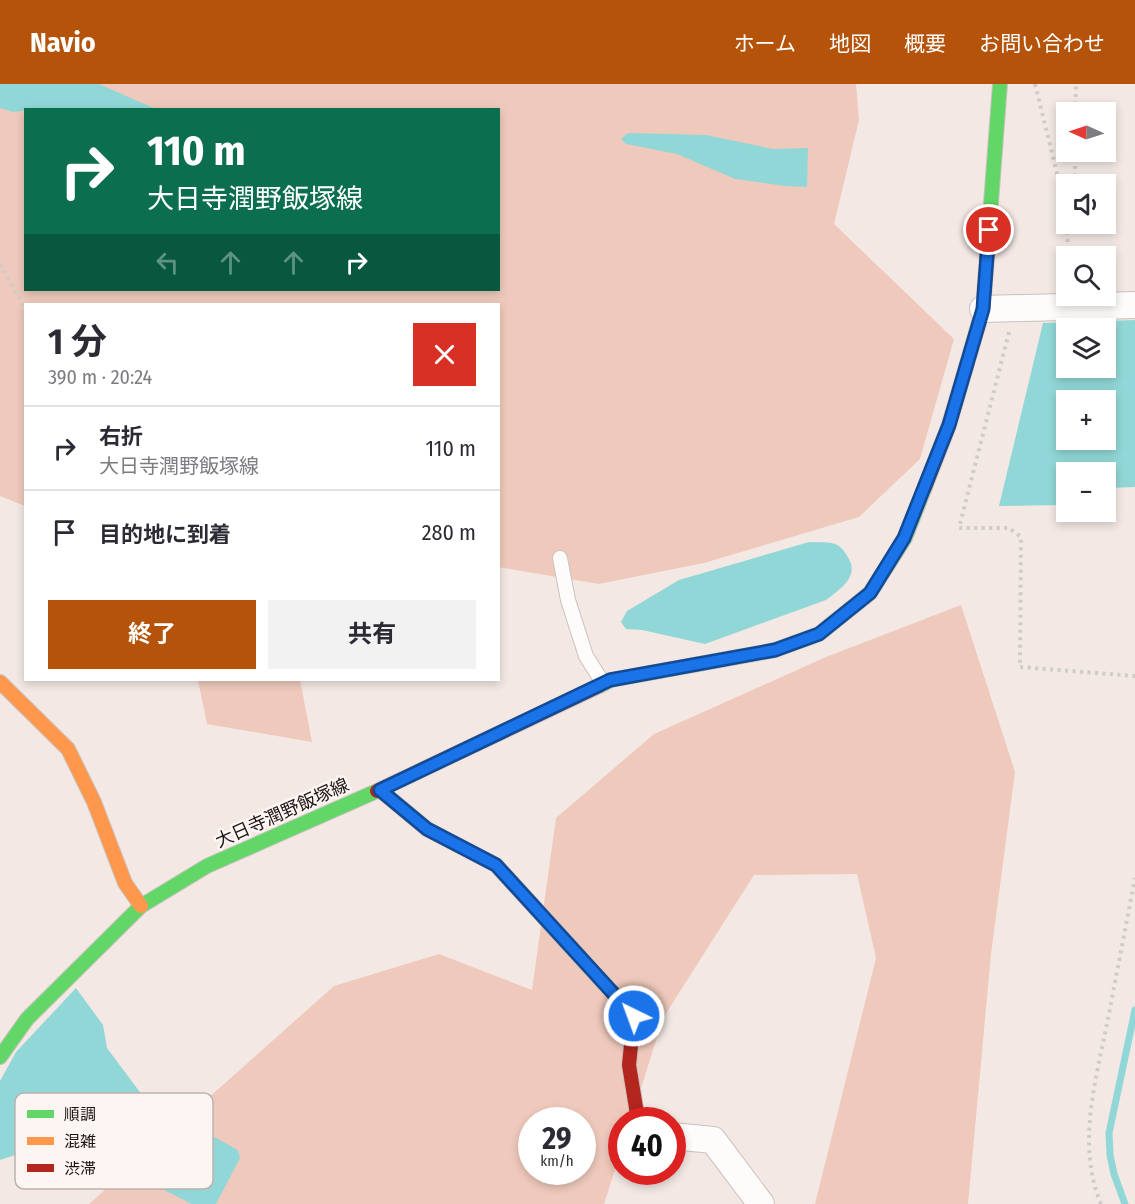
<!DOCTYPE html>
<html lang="ja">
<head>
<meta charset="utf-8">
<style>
	:root { --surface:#fff; --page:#f2f2f3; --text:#2b2b33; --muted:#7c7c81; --line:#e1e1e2; --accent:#b45309 }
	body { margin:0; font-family:"Fira Sans Condensed","Noto Sans JP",sans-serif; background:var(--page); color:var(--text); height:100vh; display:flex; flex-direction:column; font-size:22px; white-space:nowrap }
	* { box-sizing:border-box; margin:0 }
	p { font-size:20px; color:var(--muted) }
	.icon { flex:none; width:33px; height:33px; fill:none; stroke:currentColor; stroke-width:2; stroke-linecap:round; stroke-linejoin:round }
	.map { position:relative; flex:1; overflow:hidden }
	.panel { position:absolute; left:24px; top:219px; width:476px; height:378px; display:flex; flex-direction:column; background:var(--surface); border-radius:0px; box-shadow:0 3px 9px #0003 }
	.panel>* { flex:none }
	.hud { position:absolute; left:24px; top:24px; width:476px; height:183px; border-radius:0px; box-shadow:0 3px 9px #0003; background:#0b6e4f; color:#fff; overflow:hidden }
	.needle { width:39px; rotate:273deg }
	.buttons { position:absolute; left:1056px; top:18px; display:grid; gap:12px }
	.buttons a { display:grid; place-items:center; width:60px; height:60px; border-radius:0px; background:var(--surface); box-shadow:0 3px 9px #0003; font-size:30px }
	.speed { position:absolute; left:518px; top:1023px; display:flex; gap:12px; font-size:30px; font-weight:700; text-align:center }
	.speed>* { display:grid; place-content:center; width:78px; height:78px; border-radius:50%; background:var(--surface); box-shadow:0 3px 9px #0003; line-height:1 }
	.speed small { font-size:15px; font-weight:400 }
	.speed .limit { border:9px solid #d22; background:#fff; color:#111 }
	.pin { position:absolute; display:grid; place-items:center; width:51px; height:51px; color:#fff; margin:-26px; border:3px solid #fff; border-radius:50%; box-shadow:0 2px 6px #0007 }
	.me { position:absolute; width:66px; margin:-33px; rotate:318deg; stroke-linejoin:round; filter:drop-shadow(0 0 4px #0008) }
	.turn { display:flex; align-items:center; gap:21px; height:126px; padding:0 24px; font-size:27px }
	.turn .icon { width:78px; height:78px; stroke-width:2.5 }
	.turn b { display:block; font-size:42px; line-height:51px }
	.lanes { display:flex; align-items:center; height:57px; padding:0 24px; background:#0003; justify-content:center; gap:30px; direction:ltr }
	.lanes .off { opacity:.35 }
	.round { display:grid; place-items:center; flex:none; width:63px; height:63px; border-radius:0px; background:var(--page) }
	.headline { display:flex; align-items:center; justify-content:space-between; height:102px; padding:0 24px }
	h1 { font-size:36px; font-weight:700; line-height:45px }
	.primary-button { display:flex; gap:12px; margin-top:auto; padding:12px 24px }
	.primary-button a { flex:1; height:69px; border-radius:0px; background:var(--accent); color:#fff; font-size:24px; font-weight:700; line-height:69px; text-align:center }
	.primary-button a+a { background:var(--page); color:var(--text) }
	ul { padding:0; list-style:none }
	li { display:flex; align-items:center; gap:18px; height:84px; padding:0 24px; border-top:2px solid var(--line) }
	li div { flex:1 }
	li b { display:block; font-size:22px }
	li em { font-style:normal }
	header { display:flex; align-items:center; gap:36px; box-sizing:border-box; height:84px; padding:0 30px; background:var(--accent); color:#fff }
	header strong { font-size:28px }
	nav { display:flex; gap:33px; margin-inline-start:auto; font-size:21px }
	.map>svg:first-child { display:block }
</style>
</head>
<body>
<header>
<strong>Navio</strong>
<nav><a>ホーム</a><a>地図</a><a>概要</a><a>お問い合わせ</a></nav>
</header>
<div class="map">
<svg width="1135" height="1120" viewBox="0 0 1135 1120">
	<rect width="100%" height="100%" fill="#f3e8e4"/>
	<g fill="#efcabc" fill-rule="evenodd">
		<path d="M0,0H856L859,36L834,140L954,255L920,375L859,433L704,479L599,500L498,483V220H26L25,422L0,412ZM26,26H498V206H26Z"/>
		<path d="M961,521L1015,688L991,870L968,1120H815L876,874L857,790L754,791L663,934L631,1036H621V1067L604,1120H89L334,902L439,870L532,906L556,734L654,650L826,573ZM531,1036H582V1088H531Z"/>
		<path d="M198,596H300L312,658L207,640Z"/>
	</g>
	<g fill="#91d7d7" fill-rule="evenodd">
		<path d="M0,0H99L156,25L51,26L48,24L13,28L0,24Z"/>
		<path d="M628,49L706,51L773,65L808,64L807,103L785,102L735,95L677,70L626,60L621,55Z"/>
		<path d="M1135,236V403L1106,404V388H1066V416L1062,421L999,422L1043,239ZM1066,244H1106V284H1066ZM1066,316H1106V356H1066Z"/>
		<path d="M809,458C817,459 831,457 837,461C843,464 846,470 849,475C859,493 839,506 826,516L705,560L642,546L626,545L621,538L627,527L679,496Z"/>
		<path d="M76,904L103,941L107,964L145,1015L238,1066L240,1074L216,1120H192L98,1073L74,1055H64L0,1076V997L16,968Z"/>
	</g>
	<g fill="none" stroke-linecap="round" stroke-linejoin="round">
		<path stroke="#91d7d7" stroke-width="7" d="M1125,1120L1114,1090L1110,1071L1109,1049L1135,926"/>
		<g stroke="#cac2be" stroke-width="16">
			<path id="lane" d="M560,474L568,516L586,572L603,599"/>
		</g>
		<g stroke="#cac2be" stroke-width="28">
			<g id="street">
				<path d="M983,225L1135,221"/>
				<path d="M672,1052L713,1056L761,1120"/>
			</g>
		</g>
		<g stroke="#cac2be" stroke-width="16">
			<g id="fast">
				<path d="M987,172L1000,0"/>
				<path d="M599,602L611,596L775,566L819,550L870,509L905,454L925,403"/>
				<path d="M0,973L27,935L141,822L207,782L377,707"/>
			</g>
		</g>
		<g stroke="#cac2be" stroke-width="16">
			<g id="slow">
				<path d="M0,598L68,665L94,718L125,799L141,822"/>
				<path d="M380,706L427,745L496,781L601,896"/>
			</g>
		</g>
		<g stroke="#cac2be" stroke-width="16">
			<g id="jam">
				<path d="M925,403L949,341L983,225L987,172"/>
				<path d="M377,707L599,602"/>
				<path d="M601,896L634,932L629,981L638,1036"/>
			</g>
		</g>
		<g stroke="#d0cbcb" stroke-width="4" stroke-dasharray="3 4.5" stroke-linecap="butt">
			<path d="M1035,0L1066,126"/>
			<path d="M1075,28L1076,0"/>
			<path d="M1075,100V68"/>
			<path d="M1067,140L1068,172"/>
			<path d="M0,180L26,226"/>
			<path d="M1009,248L959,444H1009L1021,453L1020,583L1135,592"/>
			<path d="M1101,1120C1076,1060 1096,996 1108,935C1117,888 1126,841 1135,794"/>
		</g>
		<use href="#lane" stroke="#fdfcfb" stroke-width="14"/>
		<use href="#street" stroke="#fdfcfb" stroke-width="26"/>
		<use href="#fast" stroke="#63d668" stroke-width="14"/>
		<use href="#slow" stroke="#ff974d" stroke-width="14"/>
		<use href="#jam" stroke="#b3261e" stroke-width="14"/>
	</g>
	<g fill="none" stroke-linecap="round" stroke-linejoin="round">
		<g stroke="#114b97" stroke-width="15">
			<path id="route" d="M634,932L496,781L427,745L380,706L610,596L775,566L819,550L870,509L904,454L949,341L983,225L989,146"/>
		</g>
		<use href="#route" stroke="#1a73e8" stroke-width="10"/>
	</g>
	<g text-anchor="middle" stroke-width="5" stroke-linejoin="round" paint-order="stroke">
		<g font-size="18" fill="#1c1613" stroke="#fdf5f2">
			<text transform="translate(282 729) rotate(-24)" y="6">大日寺潤野飯塚線</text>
		</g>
	</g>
	<rect x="15" y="1009" width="198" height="96" rx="9" fill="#fdf5f2" stroke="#bab2af" stroke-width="1.5"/>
	<rect x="27" y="1026" width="27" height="8" fill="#63d668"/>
	<rect x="27" y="1053" width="27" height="8" fill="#ff974d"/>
	<rect x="27" y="1080" width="27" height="8" fill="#b3261e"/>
	<g font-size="16" fill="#1c1613">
		<text x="64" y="1036">順調</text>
		<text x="64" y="1063">混雑</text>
		<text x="64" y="1090">渋滞</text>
	</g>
</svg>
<div class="buttons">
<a><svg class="needle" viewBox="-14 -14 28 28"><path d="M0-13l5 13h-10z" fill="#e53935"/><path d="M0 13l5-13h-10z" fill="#7c7c81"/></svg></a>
<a><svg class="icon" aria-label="sound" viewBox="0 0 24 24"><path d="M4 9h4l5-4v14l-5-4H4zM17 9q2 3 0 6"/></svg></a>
<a><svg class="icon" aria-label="search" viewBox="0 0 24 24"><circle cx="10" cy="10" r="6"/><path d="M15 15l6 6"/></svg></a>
<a><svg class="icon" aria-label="layers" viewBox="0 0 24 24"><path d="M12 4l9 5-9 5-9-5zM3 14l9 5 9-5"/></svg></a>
<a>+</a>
<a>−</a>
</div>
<div class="speed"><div>29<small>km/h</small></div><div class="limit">40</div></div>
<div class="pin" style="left:989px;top:146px;background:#d93025"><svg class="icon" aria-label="arrive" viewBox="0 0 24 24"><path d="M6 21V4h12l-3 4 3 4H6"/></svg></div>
<svg class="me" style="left:634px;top:932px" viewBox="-20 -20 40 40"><circle r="17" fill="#1a73e8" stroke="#fff" stroke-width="3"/><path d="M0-11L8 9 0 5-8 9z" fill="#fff"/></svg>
<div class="hud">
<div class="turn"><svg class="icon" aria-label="right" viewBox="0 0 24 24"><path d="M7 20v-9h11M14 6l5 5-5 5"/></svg><div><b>110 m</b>大日寺潤野飯塚線</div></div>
<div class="lanes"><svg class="icon off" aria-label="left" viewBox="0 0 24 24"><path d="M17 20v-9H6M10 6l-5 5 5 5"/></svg><svg class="icon off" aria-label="ahead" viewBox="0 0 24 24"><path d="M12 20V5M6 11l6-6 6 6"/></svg><svg class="icon off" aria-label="ahead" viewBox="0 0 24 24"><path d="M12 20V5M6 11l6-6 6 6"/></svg><svg class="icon" aria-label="right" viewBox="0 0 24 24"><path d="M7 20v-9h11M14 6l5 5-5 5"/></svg></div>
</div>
<section class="panel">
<div class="headline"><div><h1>1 分</h1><p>390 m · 20:24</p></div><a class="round" style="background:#d93025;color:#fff"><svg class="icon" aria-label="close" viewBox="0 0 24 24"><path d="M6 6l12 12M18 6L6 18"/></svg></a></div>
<ul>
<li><svg class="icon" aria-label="right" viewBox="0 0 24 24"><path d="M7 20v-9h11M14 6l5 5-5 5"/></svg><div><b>右折</b><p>大日寺潤野飯塚線</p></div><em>110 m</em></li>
<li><svg class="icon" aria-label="arrive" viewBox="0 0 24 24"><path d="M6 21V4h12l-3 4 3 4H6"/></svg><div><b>目的地に到着</b></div><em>280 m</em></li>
</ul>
<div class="primary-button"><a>終了</a><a>共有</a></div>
</section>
</div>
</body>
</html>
